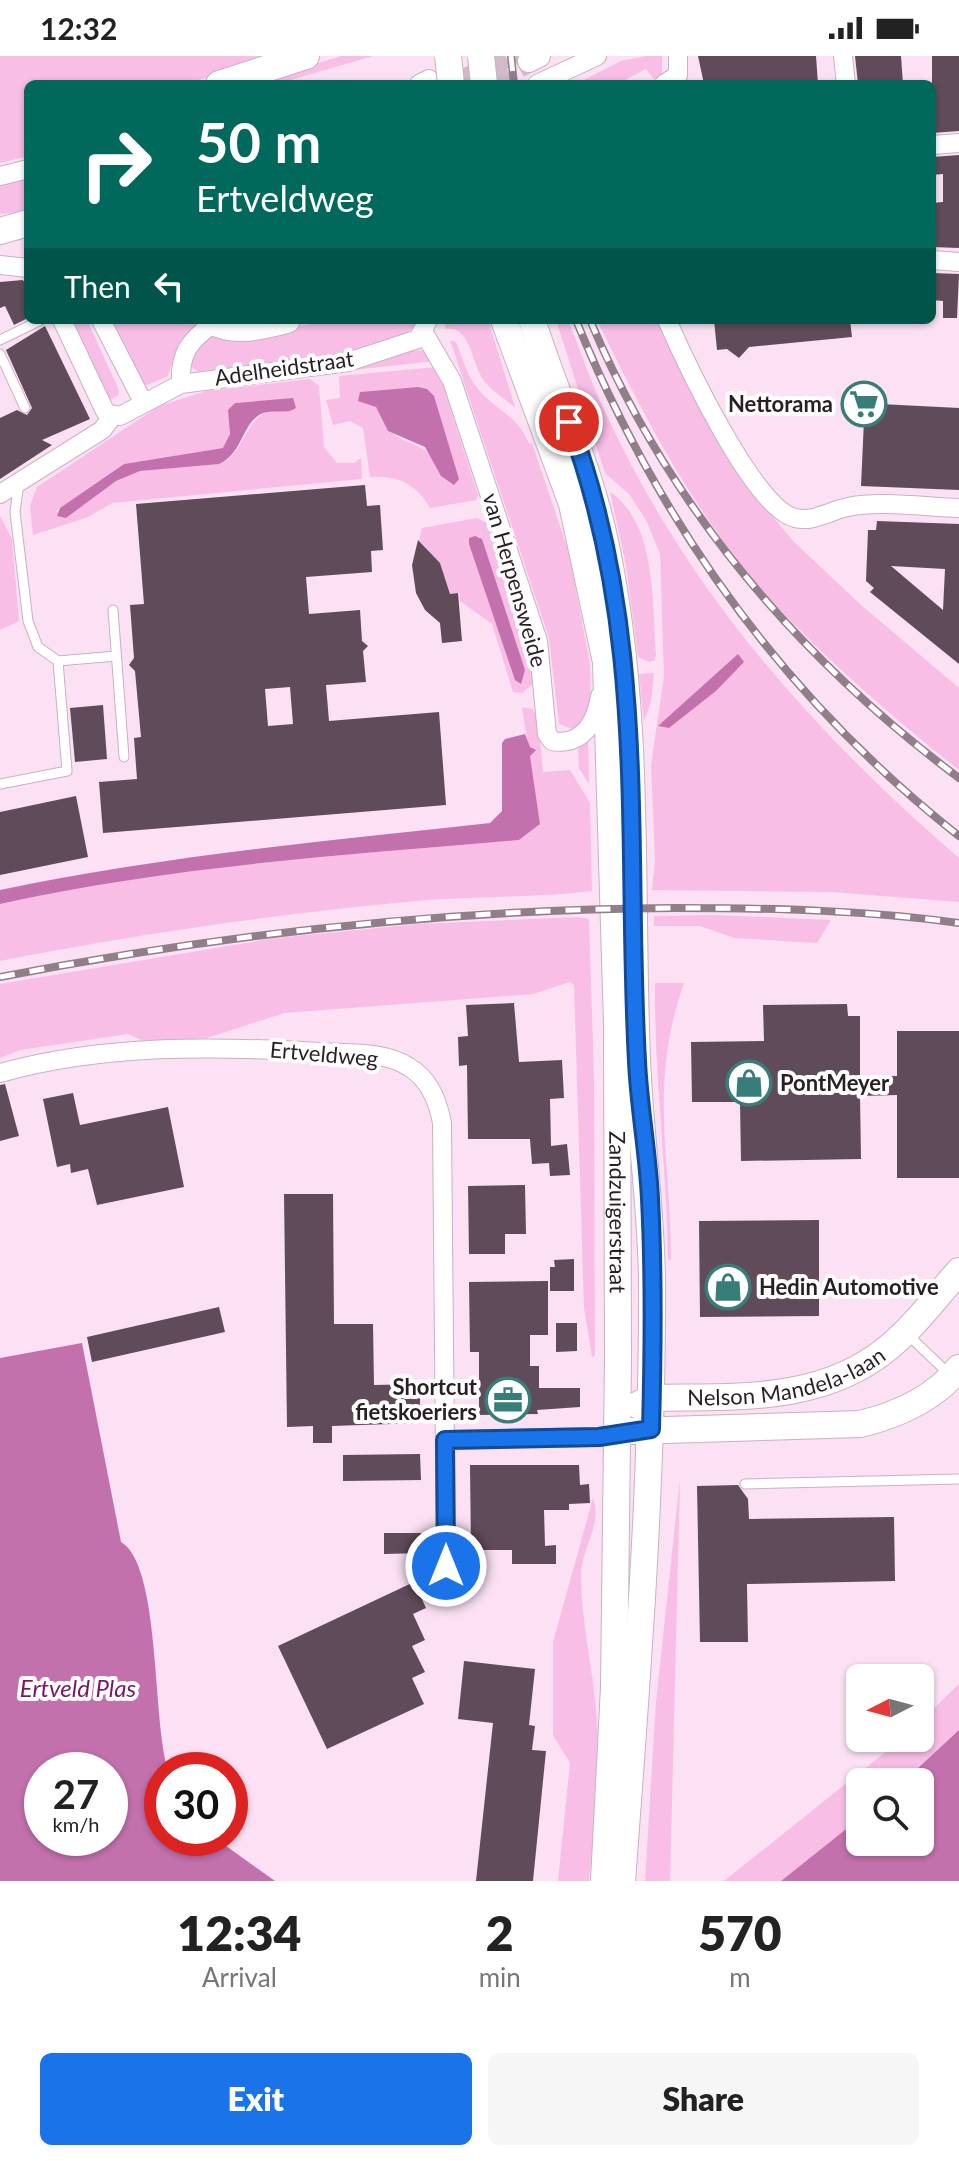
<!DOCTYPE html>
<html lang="en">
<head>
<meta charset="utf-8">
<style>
	:root { --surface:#fff; --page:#f6f6f6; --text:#222; --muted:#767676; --accent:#1a73e8 }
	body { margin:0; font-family:Lato,sans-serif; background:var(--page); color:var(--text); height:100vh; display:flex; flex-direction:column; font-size:30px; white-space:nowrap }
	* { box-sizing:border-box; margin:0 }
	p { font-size:26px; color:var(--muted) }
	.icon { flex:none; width:44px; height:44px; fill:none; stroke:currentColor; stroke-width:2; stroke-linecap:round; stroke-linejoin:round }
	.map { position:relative; height:1825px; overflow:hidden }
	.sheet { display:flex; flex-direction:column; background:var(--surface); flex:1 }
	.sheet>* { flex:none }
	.top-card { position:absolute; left:24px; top:24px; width:912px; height:244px; border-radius:12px; box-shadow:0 2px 6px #0004; background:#00695c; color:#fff; overflow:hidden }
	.needle { width:52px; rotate:264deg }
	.fabs { position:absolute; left:846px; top:1608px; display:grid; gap:16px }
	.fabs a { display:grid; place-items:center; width:88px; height:88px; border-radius:12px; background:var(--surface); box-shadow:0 2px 6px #0004; font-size:40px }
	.speed { position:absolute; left:24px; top:1696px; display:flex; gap:16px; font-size:40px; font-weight:700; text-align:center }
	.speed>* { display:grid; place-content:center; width:104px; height:104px; border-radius:50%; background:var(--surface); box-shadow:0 2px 6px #0004; line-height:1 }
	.speed small { font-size:20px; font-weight:400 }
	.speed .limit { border:12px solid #d22; background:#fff; color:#111 }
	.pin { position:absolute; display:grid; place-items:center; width:68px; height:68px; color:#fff; margin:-34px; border:4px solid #fff; border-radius:50%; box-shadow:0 2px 8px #0007 }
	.me { position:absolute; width:88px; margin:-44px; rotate:0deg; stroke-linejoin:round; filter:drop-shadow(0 0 6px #0008) }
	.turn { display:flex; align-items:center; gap:28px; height:168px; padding:0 40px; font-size:36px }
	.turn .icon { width:104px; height:104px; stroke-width:2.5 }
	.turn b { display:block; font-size:56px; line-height:68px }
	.then { display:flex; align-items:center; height:76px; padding:0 40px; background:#0003; gap:16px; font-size:30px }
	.eta { display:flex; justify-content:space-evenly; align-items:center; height:136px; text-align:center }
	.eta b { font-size:48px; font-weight:800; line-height:56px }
	.cta { display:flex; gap:16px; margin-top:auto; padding:16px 40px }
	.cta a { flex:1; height:92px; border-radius:12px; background:var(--accent); color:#fff; font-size:32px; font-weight:800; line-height:92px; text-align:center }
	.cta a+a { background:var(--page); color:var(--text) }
	.status { display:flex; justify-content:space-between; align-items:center; height:56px; padding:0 40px; background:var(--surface); direction:ltr }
	.status svg { height:22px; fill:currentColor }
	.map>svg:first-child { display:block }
</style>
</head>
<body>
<div class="status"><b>12:32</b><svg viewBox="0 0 49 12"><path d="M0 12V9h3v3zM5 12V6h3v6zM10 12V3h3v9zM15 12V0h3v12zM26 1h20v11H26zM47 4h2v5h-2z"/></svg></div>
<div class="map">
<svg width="959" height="1825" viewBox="0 0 959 1825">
	<rect width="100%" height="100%" fill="#fbe1f3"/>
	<g fill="#f8bee6" fill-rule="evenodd">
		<path d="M0,0H276L185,28H28V100L0,107Z"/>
		<path d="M341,0H373L277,28H251Z"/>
		<path d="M646,0H662V19L654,23L646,13L618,28H576L621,5Z"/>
		<path d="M28,122V155L0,158V126Z"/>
		<path d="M68,264H87L118,332L119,339L110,344L105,342Z"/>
		<path d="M111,264H192L197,270L176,294L168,320L147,329L140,326Z"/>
		<path d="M324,264H418C401,305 242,307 199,316L190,310L193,292L210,281L248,284Z"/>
		<path d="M443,264H488L515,351C505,343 493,336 485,326C471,309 472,270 446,273Z"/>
		<path d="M556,264H568C581,296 592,329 607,360C690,538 812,675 959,802V846L832,836L652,834L655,805L651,709L664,620L660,498L647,466L630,439L605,417ZM737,599L743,606L716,635L669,672L659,670Z"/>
		<path d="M597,264H658L757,442L794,486L861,549L959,632V714C897,665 837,613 782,556C702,472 647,367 597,264Z"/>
		<path d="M450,284L456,286C463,302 466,319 478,333C496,355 518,359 529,388L532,387L569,497L590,608L591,654L575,674L559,668L549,582Z"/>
		<path d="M409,294L424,295L435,305L344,315Z"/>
		<path d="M437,311L478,439L476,444L430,452C416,427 397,419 370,421L363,372L350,365L333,369L326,344L340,342L339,320ZM418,331L437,412C429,386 410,392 392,377C384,370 384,363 379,355C374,348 366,343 360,336Z"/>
		<path d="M310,323L319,330L324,391L337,407H354L361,402L362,423L112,447L88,461L33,479L30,450L37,431L159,350L206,335ZM292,342L286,356C251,346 248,386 228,404L140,415L116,425L66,462L56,455L124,408L223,392L228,387L234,347Z"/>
		<path d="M610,436C657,467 652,549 656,599L655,604L649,606L638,601L626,509Z"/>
		<path d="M0,460L12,483L19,565L0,574Z"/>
		<path d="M477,462L489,468L530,593L535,626L522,637L513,636L492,568L460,545V537L450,538L440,507L419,484L422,472ZM479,480L525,614L518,627L469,488Z"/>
		<path d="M654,617L651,646L644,665L639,618Z"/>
		<path d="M522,651L532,653L538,662L543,716L570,714L590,747L592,835C534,842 474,840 416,845C276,858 138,878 0,905V848C170,810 346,799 519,784L540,768Z"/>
		<path d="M588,683L589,728L579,712L578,693Z"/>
		<path d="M715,859L831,864L817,887L735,882L700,870H654V860Z"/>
		<path d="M579,861L589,863L594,1023L595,1300L592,1301L584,1252L574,929L570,926L533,938L284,957L207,982L146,986L128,978L20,994L0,1002V928L275,882L419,868Z"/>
		<path d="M655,927H684C648,1028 671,1102 671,1204L668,1203C667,1111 654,1019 655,927Z"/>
		<path d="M680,1423L670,1825H645L656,1646Z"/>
		<path d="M593,1442C603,1469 581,1492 581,1519C581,1564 592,1608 596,1653C601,1710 595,1768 589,1825H558L570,1707L553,1679V1586Z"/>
		<path d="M959,1628V1674L903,1726H860V1762L781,1825H724L903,1682H920V1666Z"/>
	</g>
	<g fill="#c371ad" fill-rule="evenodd">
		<path d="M418,331L427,333L434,340L459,423L454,429L441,420L425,391L388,375L376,351L358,345L360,336Z"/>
		<path d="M293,342L296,352C285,360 271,351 259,359C241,371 242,398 219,408L140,415L116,425L66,462L57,460L60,452L124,408L223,392L230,378L228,354L235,347Z"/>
		<path d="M475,480L482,483L525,614L521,628L515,624L469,488V482Z"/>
		<path d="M738,598L744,606L716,635L669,672L658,670Z"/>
		<path d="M525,678L530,691L536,694L530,700L540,768L519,784C346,799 170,810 0,848V834C162,800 325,785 490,767L502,755V687L505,683Z"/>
		<path d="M82,1287L121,1486C161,1509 152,1665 168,1714H162V1782H215L275,1825H0V1302ZM42,1714H110V1782H42Z"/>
		<path d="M959,1674V1825H781L860,1762V1786H920V1726H903Z"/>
	</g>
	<g fill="#604b5a" fill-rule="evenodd">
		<path d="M698,0H816L818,28H704Z"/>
		<path d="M855,0H901L903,28H858Z"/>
		<path d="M932,0H959V75L932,77Z"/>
		<path d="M959,99V192L932,191V147L943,146V118L932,119V101Z"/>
		<path d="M932,217L959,218L957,262H943V245L932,244Z"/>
		<path d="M23,224L28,234V262L14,269L5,250L0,252V226Z"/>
		<path d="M714,264H850L852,281L749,291L739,302L727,293L717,294Z"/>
		<path d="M45,270L90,363L42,384L52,389L0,423V362L17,354L27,359L32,352L6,294Z"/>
		<path d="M856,339L881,340L880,348L959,352V434L861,430L864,364H855Z"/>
		<path d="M365,429L367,450L380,449L383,494L371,495L372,516L306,521L309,558L360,554L362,585L368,590L363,595L366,626L326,629L329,665L439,656L446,749L103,777L99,726L137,723L134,682L141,681L135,615L129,609L134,602L130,549L144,548L136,448ZM290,631L293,668L268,670L265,633Z"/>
		<path d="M877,465L959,468V608L870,536L874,532L866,525L868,474H876ZM891,510L945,513L943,554Z"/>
		<path d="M418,484L440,507L450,538L458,537L462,585L442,587L440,567L425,554L416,537L412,509Z"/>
		<path d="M103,649L107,703L75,706L70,652Z"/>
		<path d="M76,740L88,801L0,819V756Z"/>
		<path d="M514,947L519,1006L562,1004L564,1042L550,1043L551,1090L567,1088L570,1119L550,1120L549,1107L532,1108L530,1083H468L467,1009L459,1010L458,981L468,980L466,949Z"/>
		<path d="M847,948L848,960H860V1021L897,1020V975H959V1122H897V1039L860,1040L861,1103L741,1105L740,1046H692L691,986L764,985L763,949Z"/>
		<path d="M5,1028L19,1080L0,1085V1029Z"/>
		<path d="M73,1037L80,1069L168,1051L184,1131L97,1149L88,1113L71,1117L70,1108L57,1111L43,1043Z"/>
		<path d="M525,1129L526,1178H505V1198H469L468,1130Z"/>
		<path d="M284,1138H333L334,1268H373L374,1329L420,1328V1367L332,1370V1387H313V1370L287,1371Z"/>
		<path d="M819,1164V1260L700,1261L699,1165Z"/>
		<path d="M574,1203V1235H550V1211H555L554,1204Z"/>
		<path d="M548,1225V1279H530V1310H539V1332H580V1351L537,1354L538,1358L479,1359V1296H470L469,1226Z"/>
		<path d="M219,1251L225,1276L92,1306L87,1281Z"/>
		<path d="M556,1267H577V1295L556,1296Z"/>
		<path d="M420,1398L421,1424L343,1425V1399Z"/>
		<path d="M470,1409H579L580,1429L589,1428L590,1447L569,1448V1454H544L545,1490L556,1489V1508H512V1494H471Z"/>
		<path d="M738,1429L748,1443L749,1463L894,1461L895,1525L747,1528L748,1586H700L697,1430Z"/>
		<path d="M384,1477H421V1497L384,1498Z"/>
		<path d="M414,1526L426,1552L413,1558L425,1584L412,1590L425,1616L412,1622L424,1648L327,1693L278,1590Z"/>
		<path d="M464,1605L535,1613L529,1669L535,1670L532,1694L546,1695L533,1825H476L493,1667L458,1663Z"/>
	</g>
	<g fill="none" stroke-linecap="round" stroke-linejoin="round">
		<g stroke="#d1baca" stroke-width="22" stroke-dasharray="22 11" stroke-linecap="butt">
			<path d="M458,28L507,0"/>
			<path d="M490,28L529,5"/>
		</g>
		<g stroke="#cab1c2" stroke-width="11">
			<g id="service">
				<path d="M0,284L41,264"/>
				<path d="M0,298L25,352"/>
				<path d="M19,426L15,456L28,565L38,591L58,605L116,600"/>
				<path d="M113,554L124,701"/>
				<path d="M0,728L67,715L58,605"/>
				<path d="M906,1277L951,1320"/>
				<path d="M745,1428L959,1423"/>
			</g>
		</g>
		<g stroke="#cab1c2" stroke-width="20">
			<g id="minor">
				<path d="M843,0L846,28"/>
				<path d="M419,28L429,23"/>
				<path d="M537,28L597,0"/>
				<path d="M664,28L678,19V0"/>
				<path d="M932,89L959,87"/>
				<path d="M0,120L28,113"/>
				<path d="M932,204L959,206"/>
				<path d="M0,209L28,212"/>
				<path d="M62,264L103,351L106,357L120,360L181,328L348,306L418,283L428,264"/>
				<path d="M101,264L143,346"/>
				<path d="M667,264C685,305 754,453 795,462C813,467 831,454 848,451C879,444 926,451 959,452"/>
				<path d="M424,277L452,325L538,585L547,678L552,685C582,690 596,667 600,640"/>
				<path d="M181,328C179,297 190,284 214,267"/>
				<path d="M0,438L102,374L113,360"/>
				<path d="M0,1017C104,988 214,990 320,996C349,998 384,995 409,1011C429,1023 438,1045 442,1067L446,1510"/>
				<path d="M445,1384L599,1381L618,1377"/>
			</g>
		</g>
		<g stroke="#cab1c2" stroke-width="24">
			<path id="tertiary" d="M529,5L539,0"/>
		</g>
		<g stroke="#cab1c2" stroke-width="28">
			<g id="secondary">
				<path d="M219,28L306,0"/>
				<path d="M0,175L28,167"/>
				<path d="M209,264C234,278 260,271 287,264"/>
				<path id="s1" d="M504,264L572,448L606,606L617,969L618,1302L614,1631L604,1825"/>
				<path d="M532,264C556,339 590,412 606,490C641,659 630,831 637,1003C640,1077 651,1149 652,1224C653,1424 637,1625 622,1825"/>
				<path id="s2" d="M637,1349L652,1342C733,1340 820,1348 888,1292C915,1270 936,1241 959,1215"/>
				<path d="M633,1375L860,1368C898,1359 934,1343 959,1312"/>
			</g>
		</g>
		<use href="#service" stroke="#fff" stroke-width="9"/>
		<use href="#minor" stroke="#fff" stroke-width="18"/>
		<use href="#tertiary" stroke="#fff" stroke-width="22"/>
		<use href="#secondary" stroke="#fff" stroke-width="26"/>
		<g stroke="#907e8a" stroke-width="8">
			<g id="rail">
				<path d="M511,0L514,28"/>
				<path d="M576,264C659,468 785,643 959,780"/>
				<path d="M590,264C669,451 797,601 959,722"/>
				<path d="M0,921C223,878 447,853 675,852C770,852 865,854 959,867"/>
			</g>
		</g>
		<use href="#rail" stroke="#fff" stroke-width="5" stroke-dasharray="15" stroke-linecap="butt"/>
		<g stroke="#cab1c2" stroke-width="28" stroke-linecap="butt">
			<g id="secondary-bridge">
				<path d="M448,0L451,28"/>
				<path d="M481,0L484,28"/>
			</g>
		</g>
		<use href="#secondary-bridge" stroke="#fff" stroke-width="26"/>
	</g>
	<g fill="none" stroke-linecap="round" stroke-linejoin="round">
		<g stroke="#114b97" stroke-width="20">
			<path id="route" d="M446,1510L445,1384L599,1381L651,1373C653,1297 654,1219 650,1143C648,1097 639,1051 637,1005C625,784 649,579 569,366"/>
		</g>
		<use href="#route" stroke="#1a73e8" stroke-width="14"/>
	</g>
	<defs>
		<g id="supermarket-ring" transform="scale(2.3)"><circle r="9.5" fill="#fff" stroke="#377e78" stroke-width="1.5"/><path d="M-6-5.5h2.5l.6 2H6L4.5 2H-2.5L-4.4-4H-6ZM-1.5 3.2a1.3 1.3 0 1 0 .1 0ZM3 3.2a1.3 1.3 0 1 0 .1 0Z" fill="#377e78"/></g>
		<g id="shop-ring" transform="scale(2.3)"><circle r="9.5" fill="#fff" stroke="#377e78" stroke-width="1.5"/><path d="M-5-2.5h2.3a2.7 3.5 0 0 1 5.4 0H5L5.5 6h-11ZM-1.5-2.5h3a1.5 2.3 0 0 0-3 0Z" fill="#377e78"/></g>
		<g id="office-ring" transform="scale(2.3)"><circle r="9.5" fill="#fff" stroke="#377e78" stroke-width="1.5"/><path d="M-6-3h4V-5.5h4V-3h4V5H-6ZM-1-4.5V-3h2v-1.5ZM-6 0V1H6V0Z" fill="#377e78"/></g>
	</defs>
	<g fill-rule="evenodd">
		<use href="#supermarket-ring" x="864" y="348"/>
		<use href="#shop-ring" x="749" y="1027"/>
		<use href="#shop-ring" x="728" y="1231"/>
		<use href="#office-ring" x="508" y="1344"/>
	</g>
	<g text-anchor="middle" stroke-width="8" stroke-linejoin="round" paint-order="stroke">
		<g font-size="22" fill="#281f25" stroke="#fff">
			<text transform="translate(284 312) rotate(-8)" y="8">Adelheidstraat</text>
			<text transform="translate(515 524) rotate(74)" y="8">van Herpensweide</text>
			<text transform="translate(324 998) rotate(5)" y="8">Ertveldweg</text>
			<text dy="8" stroke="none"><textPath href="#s1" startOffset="908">Zandzuigerstraat</textPath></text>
			<text dy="8" stroke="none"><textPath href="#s2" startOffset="154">Nelson Mandela-laan</textPath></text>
		</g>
		<g font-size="22" font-weight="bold" fill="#281f25" stroke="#fff" text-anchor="end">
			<text x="833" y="356">Nettorama</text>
			<text x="780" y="1035" text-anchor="start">PontMeyer</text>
			<text x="759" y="1239" text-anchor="start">Hedin Automotive</text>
			<text x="477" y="1339">Shortcut<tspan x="477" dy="25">fietskoeriers</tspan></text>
		</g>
		<g font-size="24" font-style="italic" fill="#7b1667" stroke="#fff">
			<text x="78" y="1641">Ertveld Plas</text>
		</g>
	</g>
</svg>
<div class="fabs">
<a><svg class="needle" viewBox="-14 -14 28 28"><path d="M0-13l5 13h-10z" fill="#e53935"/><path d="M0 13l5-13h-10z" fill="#767676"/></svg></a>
<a><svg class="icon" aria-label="search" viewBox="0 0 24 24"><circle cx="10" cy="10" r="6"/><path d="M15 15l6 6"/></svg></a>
</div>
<div class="speed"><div>27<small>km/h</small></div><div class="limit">30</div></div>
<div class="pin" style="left:569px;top:366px;background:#d93025"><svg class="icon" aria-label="arrive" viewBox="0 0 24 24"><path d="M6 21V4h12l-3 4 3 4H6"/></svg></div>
<svg class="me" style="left:446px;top:1510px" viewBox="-20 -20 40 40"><circle r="17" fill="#1a73e8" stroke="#fff" stroke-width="3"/><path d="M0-11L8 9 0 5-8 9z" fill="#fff"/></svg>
<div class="top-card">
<div class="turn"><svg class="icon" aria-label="right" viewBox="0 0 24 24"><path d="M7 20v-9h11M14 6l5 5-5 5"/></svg><div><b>50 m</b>Ertveldweg</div></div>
<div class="then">Then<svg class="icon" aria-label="left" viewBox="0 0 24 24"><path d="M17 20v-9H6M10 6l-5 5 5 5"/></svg></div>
</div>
</div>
<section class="sheet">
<div class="eta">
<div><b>12:34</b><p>Arrival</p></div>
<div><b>2</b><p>min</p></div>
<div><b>570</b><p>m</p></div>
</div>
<div class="cta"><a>Exit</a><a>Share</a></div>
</section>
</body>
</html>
